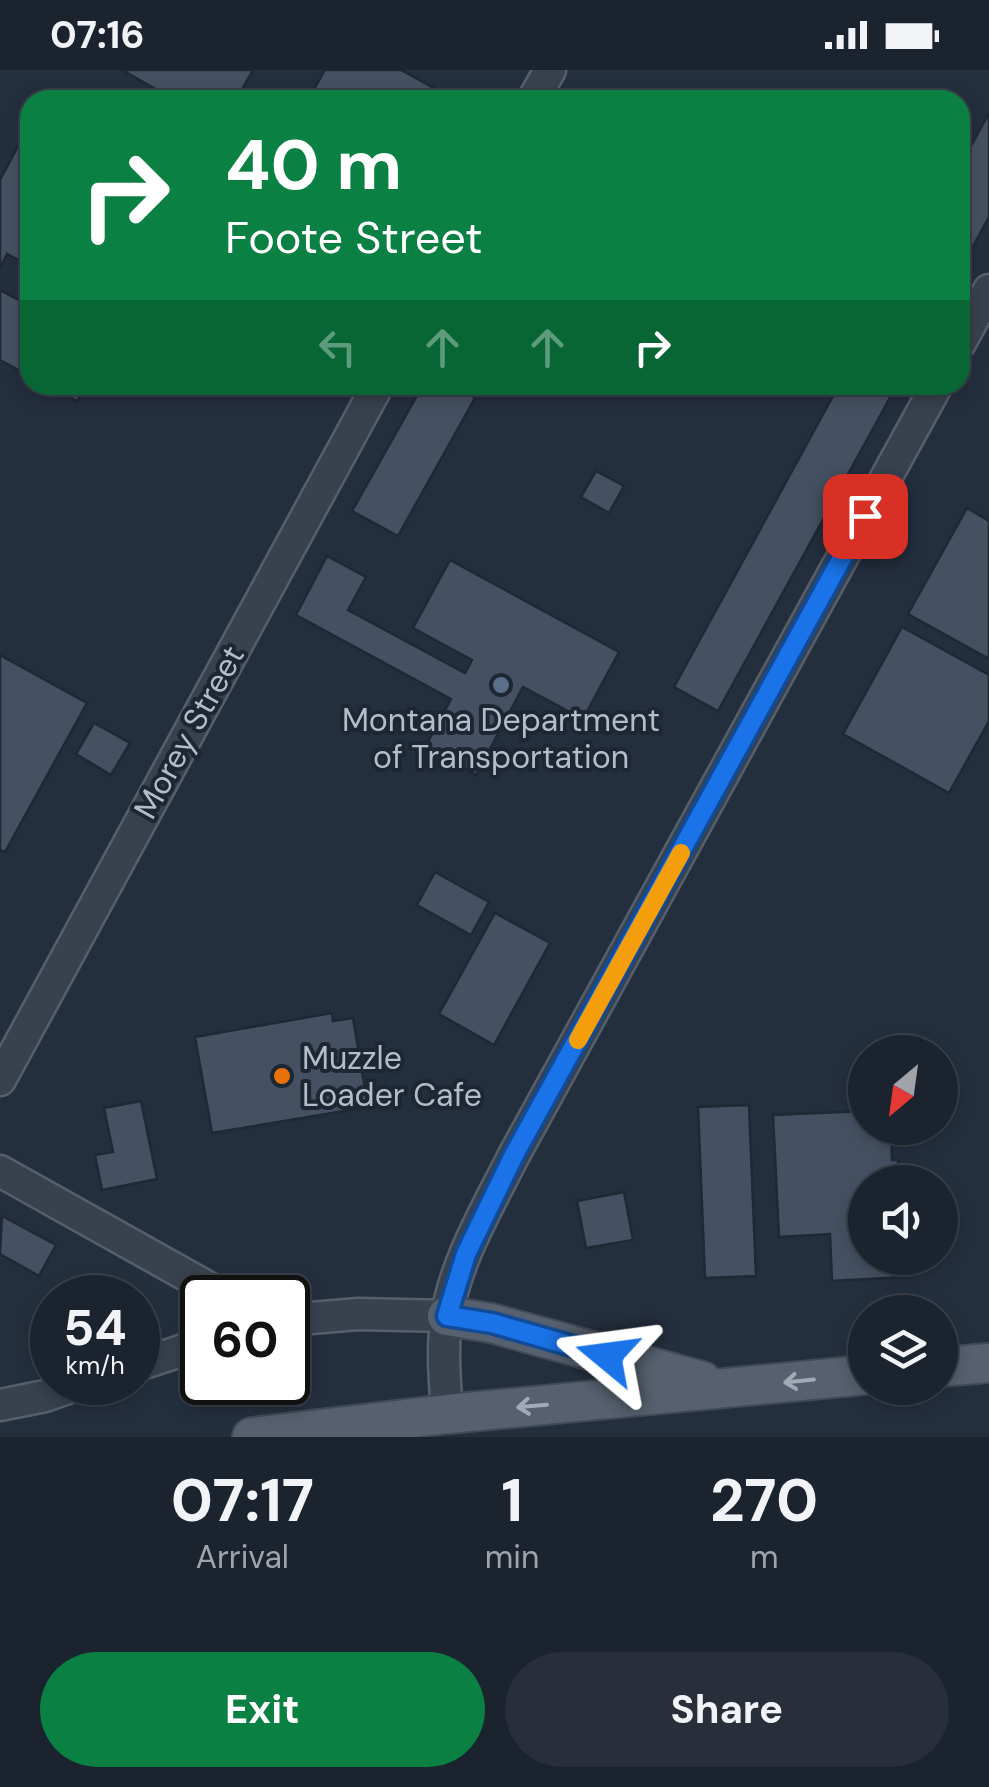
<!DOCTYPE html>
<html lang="en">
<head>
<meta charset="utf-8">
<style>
	:root { --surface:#1b232e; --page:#282f3a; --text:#f1f3f6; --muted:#a0a4aa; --line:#39404a; --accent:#0b8043 }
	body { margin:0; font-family:"DM Sans",sans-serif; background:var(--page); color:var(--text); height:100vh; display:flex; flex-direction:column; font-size:38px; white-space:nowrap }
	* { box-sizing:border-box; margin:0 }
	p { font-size:32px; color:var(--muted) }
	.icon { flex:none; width:55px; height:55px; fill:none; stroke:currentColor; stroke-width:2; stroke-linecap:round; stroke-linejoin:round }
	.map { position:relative; height:1367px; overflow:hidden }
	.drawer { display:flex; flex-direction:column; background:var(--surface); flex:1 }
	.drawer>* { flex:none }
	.guide { position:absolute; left:20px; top:20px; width:950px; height:305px; border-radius:30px; box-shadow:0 5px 15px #0003,0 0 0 2px var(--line); background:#0b8043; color:#fff; overflow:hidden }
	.needle { width:65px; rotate:209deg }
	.buttons { position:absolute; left:848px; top:965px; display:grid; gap:20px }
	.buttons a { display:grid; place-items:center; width:110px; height:110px; border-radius:50%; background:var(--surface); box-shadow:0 5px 15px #0003,0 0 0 2px var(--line); font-size:50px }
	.speed { position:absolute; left:30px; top:1205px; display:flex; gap:20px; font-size:50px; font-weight:700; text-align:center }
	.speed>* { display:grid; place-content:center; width:130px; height:130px; border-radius:50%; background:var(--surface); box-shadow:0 5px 15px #0003,0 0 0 2px var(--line); line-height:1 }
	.speed small { font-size:25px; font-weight:400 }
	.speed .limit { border:5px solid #111; border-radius:15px; background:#fff; color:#111 }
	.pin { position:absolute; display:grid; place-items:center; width:85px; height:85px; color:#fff; margin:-42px; border-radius:20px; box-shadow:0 5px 15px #0006 }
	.me { position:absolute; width:110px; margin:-55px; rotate:286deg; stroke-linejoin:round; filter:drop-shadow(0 0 8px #0008) }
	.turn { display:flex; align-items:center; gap:35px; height:210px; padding:0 40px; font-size:45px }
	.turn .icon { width:130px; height:130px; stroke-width:2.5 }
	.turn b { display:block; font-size:70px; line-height:85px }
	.lanes { display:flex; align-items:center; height:95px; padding:0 40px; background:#0003; justify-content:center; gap:50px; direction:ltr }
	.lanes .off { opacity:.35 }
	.eta { display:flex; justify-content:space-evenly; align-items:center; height:170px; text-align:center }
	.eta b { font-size:60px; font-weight:700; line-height:70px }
	.cta { display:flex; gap:20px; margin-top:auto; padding:20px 40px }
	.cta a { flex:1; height:115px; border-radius:60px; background:var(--accent); color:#fff; font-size:40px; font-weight:700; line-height:115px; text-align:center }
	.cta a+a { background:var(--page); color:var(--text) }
	.status { display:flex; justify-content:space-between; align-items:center; height:70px; padding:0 50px; background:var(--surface); direction:ltr }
	.status svg { height:28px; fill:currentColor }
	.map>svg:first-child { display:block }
</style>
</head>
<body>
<div class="status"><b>07:16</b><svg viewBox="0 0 49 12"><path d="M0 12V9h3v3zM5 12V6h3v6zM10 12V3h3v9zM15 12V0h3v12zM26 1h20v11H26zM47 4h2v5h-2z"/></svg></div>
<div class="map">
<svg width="989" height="1367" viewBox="0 0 989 1367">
	<rect width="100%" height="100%" fill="#242f3e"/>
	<g fill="#455162" stroke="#1f2835" stroke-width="2.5">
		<path d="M122,0H253L236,30H175Z"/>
		<path d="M325,0H401L448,26L445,30H308Z"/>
		<path d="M989,43V147L960,200V96Z"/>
		<path d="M27,59L30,61V183L24,193L7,184L0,198V110Z"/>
		<path d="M0,220L30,236V306L0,290Z"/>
		<path d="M47,315H86L77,331Z"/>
		<path d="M423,315H452L475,328L398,466L352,441Z"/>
		<path d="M839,315H897L718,641L674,617Z"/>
		<path d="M596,401L624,416L609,443L581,427Z"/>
		<path d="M967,438L989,451V589L908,544Z"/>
		<path d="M327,486L366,507L348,540L465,603L472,590L413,558L450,490L619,582L583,649L523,617L476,705L425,677L451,629L296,545Z"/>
		<path d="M902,557L989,605V651L949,723L843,664Z"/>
		<path d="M0,585L87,633L5,782L0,780Z"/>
		<path d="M94,653L130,673L111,705L76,684Z"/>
		<path d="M435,802L489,832L471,865L417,835Z"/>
		<path d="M495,843L550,873L494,975L439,944Z"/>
		<path d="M332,943L333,951L353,948L368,1037L212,1063L195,967Z"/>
		<path d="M141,1031L157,1109L102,1120L95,1085L113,1082L104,1038Z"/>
		<path d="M749,1035L756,1206L705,1208L698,1037Z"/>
		<path d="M865,1041V1058H891L892,1090H898L899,1112H865V1188H903L904,1207L832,1211L830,1164L779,1167L773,1045Z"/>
		<path d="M624,1122L633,1170L586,1178L577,1131Z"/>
		<path d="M2,1146L56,1175L39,1206L0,1184Z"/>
	</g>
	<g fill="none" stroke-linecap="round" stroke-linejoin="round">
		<g stroke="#565f6c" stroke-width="35">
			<g id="minor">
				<path d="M533,30L550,0"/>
				<path d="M960,273L989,220"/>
				<path d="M0,1010L378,315"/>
				<path d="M0,1101L227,1228"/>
				<path d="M288,1250L358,1244L447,1246"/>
				<path d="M138,1295L202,1274"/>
				<path d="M0,1335L45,1326L85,1312"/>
				<path d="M447,1344C445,1313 442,1282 446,1251C454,1193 488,1137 514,1085L937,315"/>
			</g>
		</g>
		<g stroke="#414a57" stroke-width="42">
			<g id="major">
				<path d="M447,1246L491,1253L702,1311"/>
				<path d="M940,1297L989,1293"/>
				<path d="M252,1367L447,1344L865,1305"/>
			</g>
		</g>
		<use href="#minor" stroke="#38414e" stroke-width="30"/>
		<use href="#major" stroke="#56606e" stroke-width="38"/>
	</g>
	<defs><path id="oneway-shaft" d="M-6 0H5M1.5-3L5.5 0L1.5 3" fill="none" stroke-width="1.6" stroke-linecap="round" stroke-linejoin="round" transform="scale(2.5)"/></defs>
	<g stroke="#a1aab7">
		<use href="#oneway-shaft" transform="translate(799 1311) rotate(174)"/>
		<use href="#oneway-shaft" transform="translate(532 1336) rotate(175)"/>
	</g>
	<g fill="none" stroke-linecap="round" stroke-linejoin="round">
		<g stroke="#114b97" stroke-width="25">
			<path id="route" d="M607,1286L492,1253L447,1246L466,1184L514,1085L865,446"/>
		</g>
		<use href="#route" stroke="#1a73e8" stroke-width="18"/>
		<path stroke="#f59e0b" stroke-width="18" d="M578,970L681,783"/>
	</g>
	<circle fill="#5c6f8a" stroke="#1d2633" stroke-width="4" cx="501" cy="615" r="10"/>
	<circle fill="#e8710a" stroke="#1d2633" stroke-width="4" cx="282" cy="1006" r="10"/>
	<g text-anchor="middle" stroke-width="8" stroke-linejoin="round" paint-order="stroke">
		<g font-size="32" fill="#b4bcc9" stroke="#1d2633">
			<text x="501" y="661">Montana Department<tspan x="501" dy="37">of Transportation</tspan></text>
			<text x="302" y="999" text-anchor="start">Muzzle<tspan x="302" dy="37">Loader Cafe</tspan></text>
		</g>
		<g font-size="32" fill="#b4bcc9" stroke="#1d2633">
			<text transform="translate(189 662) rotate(-61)" y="11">Morey Street</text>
		</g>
	</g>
</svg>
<div class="buttons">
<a><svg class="needle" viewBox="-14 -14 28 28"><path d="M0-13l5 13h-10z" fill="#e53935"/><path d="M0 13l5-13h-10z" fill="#a0a4aa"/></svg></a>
<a><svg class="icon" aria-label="sound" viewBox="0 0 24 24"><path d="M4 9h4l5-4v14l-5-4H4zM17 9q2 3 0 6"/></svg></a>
<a><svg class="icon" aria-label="layers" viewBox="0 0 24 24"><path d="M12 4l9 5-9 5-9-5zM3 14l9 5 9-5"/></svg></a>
</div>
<div class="speed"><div>54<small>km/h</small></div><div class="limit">60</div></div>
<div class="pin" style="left:865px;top:446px;background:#d93025"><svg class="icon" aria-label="arrive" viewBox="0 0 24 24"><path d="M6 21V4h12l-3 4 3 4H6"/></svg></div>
<svg class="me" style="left:607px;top:1286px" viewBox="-20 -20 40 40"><path d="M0-17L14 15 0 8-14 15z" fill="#1a73e8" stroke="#fff" stroke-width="4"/></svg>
<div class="guide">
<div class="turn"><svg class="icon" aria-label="right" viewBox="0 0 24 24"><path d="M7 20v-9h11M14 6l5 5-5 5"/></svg><div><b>40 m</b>Foote Street</div></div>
<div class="lanes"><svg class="icon off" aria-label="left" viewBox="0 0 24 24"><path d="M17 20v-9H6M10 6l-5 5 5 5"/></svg><svg class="icon off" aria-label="ahead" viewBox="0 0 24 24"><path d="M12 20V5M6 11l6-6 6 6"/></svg><svg class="icon off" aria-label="ahead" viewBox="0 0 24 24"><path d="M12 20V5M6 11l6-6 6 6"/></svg><svg class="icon" aria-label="right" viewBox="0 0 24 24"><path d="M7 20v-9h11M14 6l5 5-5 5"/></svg></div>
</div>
</div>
<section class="drawer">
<div class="eta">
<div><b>07:17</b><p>Arrival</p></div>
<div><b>1</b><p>min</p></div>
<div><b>270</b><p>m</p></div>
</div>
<div class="cta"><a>Exit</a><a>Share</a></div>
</section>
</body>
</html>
